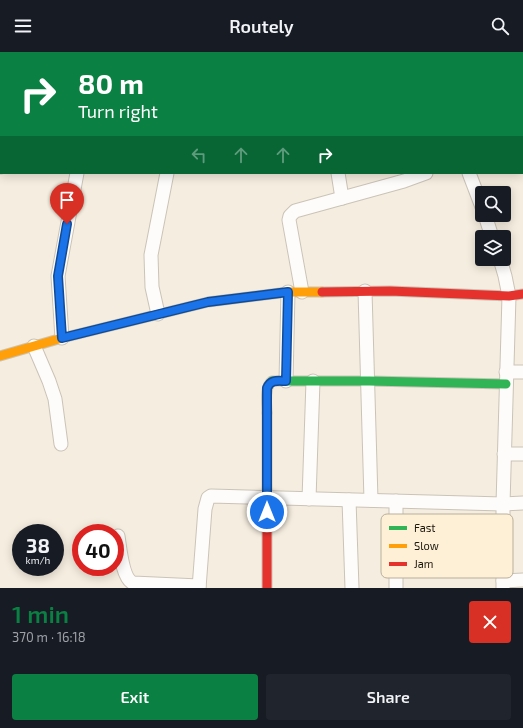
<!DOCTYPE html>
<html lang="en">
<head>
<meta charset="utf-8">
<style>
	:root { --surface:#171b24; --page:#20242c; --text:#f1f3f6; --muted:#9ea1a6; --accent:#0b8043 }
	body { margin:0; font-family:"Exo 2",sans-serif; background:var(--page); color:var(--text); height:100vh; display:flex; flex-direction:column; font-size:15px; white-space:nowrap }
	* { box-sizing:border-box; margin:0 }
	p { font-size:13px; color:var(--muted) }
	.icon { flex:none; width:22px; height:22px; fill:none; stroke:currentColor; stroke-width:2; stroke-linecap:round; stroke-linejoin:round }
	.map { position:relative; height:536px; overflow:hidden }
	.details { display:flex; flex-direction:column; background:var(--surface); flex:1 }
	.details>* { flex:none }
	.guide { position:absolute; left:0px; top:0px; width:523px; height:122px; box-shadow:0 2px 10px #0003; background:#0b8043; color:#fff; overflow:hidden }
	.tools { position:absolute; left:475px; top:134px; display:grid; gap:8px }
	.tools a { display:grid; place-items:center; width:36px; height:36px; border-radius:4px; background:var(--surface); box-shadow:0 2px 10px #0003; font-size:20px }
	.speed { position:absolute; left:12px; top:472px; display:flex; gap:8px; font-size:20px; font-weight:700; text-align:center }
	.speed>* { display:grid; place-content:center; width:52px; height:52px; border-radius:50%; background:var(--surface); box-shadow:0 2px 10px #0003; line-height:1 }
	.speed small { font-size:10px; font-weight:400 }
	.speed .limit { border:6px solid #d22; background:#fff; color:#111 }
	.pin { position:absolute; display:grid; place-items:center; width:34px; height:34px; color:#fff; margin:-41px -17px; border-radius:50% 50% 50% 0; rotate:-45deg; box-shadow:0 0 4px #0007 }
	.pin .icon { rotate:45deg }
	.me { position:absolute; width:44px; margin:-22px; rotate:0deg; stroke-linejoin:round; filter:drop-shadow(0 0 3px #0008) }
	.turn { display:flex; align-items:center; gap:14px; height:84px; padding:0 12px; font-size:18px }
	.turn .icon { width:52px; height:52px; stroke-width:2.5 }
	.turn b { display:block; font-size:28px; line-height:34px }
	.lanes { display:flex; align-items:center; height:38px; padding:0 12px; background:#0003; justify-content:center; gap:20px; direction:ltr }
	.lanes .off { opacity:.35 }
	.round { display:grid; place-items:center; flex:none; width:42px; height:42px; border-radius:4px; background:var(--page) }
	.summary { display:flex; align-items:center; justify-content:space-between; height:68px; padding:0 12px }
	h1 { font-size:24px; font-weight:600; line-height:30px; color:var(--accent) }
	.action { display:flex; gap:8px; margin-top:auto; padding:8px 12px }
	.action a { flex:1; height:46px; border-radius:4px; background:var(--accent); color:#fff; font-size:16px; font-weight:600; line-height:46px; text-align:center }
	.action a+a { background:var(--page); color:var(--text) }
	header { display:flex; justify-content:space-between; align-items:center; height:52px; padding:0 12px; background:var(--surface); font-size:18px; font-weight:600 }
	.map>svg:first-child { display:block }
</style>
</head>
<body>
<header><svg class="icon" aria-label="menu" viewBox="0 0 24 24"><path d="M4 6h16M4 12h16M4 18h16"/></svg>Routely<svg class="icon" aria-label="search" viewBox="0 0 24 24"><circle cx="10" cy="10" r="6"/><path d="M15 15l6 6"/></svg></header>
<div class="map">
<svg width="523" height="536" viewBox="0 0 523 536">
	<rect width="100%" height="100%" fill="#f5eddf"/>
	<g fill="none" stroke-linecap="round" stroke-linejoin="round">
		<g stroke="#cac3b7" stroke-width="15">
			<g id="street">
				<path d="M7,0V1"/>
				<path d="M299,0L300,1"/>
				<path d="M456,0V1"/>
				<path d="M502,0V1"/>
				<path d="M100,1V0"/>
				<path d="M213,1V0"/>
				<path d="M522,42L523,44"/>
				<path d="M522,71H523"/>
				<path d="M0,115H1"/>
				<path d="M338,121L342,146"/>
				<path d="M469,121L482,155"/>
				<path d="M485,163L492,185"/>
				<path d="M500,207L505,224L509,244L503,452V536"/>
				<path d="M365,239L371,448"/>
				<path d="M302,240L289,168L290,164L295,159L404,129L426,121"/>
				<path d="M158,262L152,235L151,203L167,121"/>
				<path d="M62,286L58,224L77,121"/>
				<path d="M34,294L49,329L55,347L61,392"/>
				<path d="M506,320H523"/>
				<path d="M286,329L288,240"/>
				<path d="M504,402H523"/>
				<path d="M309,447L313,329"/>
				<path d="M349,448L352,536"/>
				<path d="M396,449V536"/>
				<path d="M118,484C120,496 122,526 133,531L199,534"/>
				<path d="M503,529L523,528"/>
				<path d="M199,536L205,457L208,446L211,444L503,452L523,451"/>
			</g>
		</g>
		<g stroke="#cac3b7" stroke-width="11">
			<path id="fast" d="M267,361C267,352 264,335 272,329H369L506,332"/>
		</g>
		<g stroke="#cac3b7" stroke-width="11">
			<path id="slow" d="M0,304L62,286L208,250L288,240H322"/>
		</g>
		<g stroke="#cac3b7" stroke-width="11">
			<g id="jam">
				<path d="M322,240L390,239L509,244L523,242"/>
				<path d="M267,361V536"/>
			</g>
		</g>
		<use href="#street" stroke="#fefcfa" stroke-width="13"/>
		<use href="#fast" stroke="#30b455" stroke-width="9"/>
		<use href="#slow" stroke="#ff9f0a" stroke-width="9"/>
		<use href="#jam" stroke="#e5322d" stroke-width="9"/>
	</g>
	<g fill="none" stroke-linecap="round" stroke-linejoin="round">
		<g stroke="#114b97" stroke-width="10">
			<path id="route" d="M67,172L58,224L62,286L208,250L288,240L286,329C278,329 271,327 267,336V460"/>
		</g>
		<use href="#route" stroke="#1a73e8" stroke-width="7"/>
	</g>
	<rect x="381" y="462" width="132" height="64" rx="6" fill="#fdf0d7" stroke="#baaf9a" stroke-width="1"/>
	<rect x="389" y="474" width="18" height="4" fill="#30b455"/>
	<rect x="389" y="492" width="18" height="4" fill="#ff9f0a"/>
	<rect x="389" y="510" width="18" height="4" fill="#e5322d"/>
	<g font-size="11" fill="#1c160b">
		<text x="414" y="480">Fast</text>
		<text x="414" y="498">Slow</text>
		<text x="414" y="516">Jam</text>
	</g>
</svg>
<div class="tools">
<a><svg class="icon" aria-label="search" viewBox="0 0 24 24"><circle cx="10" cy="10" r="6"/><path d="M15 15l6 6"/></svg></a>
<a><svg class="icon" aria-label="layers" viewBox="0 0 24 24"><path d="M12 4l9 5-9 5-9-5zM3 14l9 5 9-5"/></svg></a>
</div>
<div class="speed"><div>38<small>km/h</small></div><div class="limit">40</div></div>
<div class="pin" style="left:67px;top:172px;background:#d93025"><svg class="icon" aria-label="arrive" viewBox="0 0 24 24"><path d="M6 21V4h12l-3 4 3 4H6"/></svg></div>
<svg class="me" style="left:267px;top:460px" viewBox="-20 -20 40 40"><circle r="17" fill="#1a73e8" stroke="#fff" stroke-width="3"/><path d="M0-11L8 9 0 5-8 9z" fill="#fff"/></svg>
<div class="guide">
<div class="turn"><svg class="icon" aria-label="right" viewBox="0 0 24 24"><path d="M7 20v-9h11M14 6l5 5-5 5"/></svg><div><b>80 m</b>Turn right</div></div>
<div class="lanes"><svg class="icon off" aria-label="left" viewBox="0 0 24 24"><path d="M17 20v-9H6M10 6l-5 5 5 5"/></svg><svg class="icon off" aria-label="ahead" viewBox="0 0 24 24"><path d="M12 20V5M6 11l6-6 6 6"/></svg><svg class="icon off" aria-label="ahead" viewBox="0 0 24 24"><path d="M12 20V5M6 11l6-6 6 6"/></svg><svg class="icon" aria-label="right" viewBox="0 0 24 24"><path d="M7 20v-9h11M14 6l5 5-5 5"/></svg></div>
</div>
</div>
<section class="details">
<div class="summary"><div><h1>1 min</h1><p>370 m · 16:18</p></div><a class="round" style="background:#d93025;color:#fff"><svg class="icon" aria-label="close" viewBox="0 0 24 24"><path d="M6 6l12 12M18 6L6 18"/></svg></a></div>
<div class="action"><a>Exit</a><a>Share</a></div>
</section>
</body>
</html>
